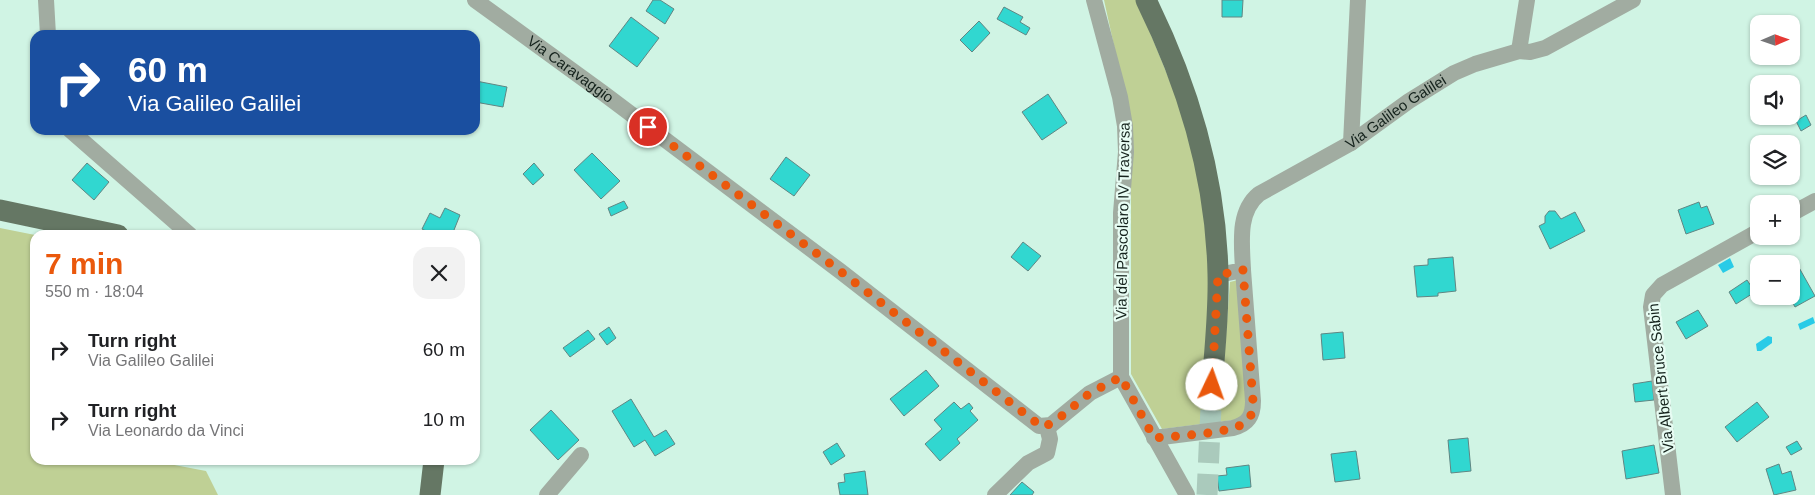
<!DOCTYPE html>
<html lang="en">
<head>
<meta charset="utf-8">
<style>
	:root { --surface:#fff; --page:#f2f2f2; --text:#202124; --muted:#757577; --accent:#ea580c }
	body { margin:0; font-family:Helvetica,sans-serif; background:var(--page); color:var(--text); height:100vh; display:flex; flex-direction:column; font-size:19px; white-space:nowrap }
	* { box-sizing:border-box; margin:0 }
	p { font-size:16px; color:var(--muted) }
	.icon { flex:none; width:28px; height:28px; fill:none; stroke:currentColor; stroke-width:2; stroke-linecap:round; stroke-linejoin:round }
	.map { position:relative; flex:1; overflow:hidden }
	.panel { position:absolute; left:30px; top:230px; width:450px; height:235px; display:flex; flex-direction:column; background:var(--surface); border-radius:15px; box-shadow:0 1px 4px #0004 }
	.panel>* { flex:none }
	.guide { position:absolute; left:30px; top:30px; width:450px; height:105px; border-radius:15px; box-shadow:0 1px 4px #0004; background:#1a4fa0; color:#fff; overflow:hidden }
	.needle { width:32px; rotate:88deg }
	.controls { position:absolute; left:1750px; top:15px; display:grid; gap:10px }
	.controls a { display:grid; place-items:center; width:50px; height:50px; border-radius:10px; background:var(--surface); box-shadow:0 1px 4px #0004; font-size:25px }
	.pin { position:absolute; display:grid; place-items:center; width:42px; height:42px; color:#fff; margin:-21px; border:2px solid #fff; border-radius:50%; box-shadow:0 1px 5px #0007 }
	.me { position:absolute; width:55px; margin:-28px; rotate:3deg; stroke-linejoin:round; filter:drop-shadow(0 0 4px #0008) }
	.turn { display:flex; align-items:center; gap:18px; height:105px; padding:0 15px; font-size:22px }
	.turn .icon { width:65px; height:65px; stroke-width:2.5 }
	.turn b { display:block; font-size:35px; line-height:42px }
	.round { display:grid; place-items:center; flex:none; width:52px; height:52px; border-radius:15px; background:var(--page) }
	.summary { display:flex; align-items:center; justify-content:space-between; height:85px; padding:0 15px }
	h1 { font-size:30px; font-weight:800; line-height:38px; color:var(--accent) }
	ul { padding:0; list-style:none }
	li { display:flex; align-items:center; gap:15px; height:70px; padding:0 15px }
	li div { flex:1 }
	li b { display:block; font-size:19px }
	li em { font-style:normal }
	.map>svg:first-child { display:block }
</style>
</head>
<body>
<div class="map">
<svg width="1815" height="495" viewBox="0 0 1815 495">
	<rect width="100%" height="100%" fill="#d0f4e4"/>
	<g fill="#bfd095">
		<path d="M1104,0H1137L1184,116L1209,227L1222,387L1230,282L1238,280L1249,403L1241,419L1162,429L1131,374V123Z"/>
		<path d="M0,228L35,235V460H148L206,471L218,495H0Z"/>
	</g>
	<g fill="#29cbe7">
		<path d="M1730,258L1734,267L1723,273L1718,265Z"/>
		<path d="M1813,317L1815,323L1800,330L1798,324Z"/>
		<path d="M1768,336L1772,337V343L1761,351H1757L1756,344Z"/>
	</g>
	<g fill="#31d7d0" stroke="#608683">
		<path d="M653,0H660L674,9L665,24L646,11Z"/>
		<path d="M1222,0H1243L1242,17H1222Z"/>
		<path d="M1004,7L1023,17L1020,22L1030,28L1026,35L997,19Z"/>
		<path d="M631,17L659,38L637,67L609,46Z"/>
		<path d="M979,21L990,33L972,52L960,40Z"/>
		<path d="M476,81L507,87L503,107L475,102Z"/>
		<path d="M1048,94L1067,123L1042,140L1022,112Z"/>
		<path d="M1806,115L1811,125L1801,131L1796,121Z"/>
		<path d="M592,153L620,181L601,199L574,170Z"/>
		<path d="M786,157L810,175L794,196L770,179Z"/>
		<path d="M1791,158L1797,169L1791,172Z"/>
		<path d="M87,163L109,182L94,200L72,180Z"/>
		<path d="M534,163L544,175L533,185L523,174Z"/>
		<path d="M1768,176H1783L1772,182Z"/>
		<path d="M624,201L628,208L611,216L608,208Z"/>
		<path d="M1699,202L1701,208L1707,206L1714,224L1686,234L1678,210Z"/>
		<path d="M445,208L460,215L452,235H429L430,233L422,229L430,213L440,218Z"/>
		<path d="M1549,211H1555L1561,219L1575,212L1585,231L1550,249L1539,226L1545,223V216Z"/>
		<path d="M1023,242L1041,256L1028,271L1011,257Z"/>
		<path d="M1453,257L1456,291L1438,293V296L1417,297L1414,266L1428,265V259Z"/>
		<path d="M1797,264L1815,296L1795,307L1789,296H1791V267Z"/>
		<path d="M1747,280L1755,292L1736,304L1729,292Z"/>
		<path d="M1698,310L1708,326L1686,339L1676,322Z"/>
		<path d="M609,327L616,338L607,345L599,334Z"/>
		<path d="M588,330L595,339L570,357L563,348Z"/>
		<path d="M1343,332L1345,358L1323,360L1321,334Z"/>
		<path d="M926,370L939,386L904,416L890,399Z"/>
		<path d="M1652,381L1654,400L1635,402L1633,384Z"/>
		<path d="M631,399L654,437L666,430L675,444L655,456L645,440L634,447L612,411Z"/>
		<path d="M954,402L961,409L969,403L973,408L970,411L978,420L957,439L960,443L940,461L925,444L942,429L934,420Z"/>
		<path d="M1757,402L1769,417L1737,442L1725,427Z"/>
		<path d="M551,410L579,440L558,460L530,430Z"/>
		<path d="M1468,438L1471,471L1451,473L1448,440Z"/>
		<path d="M1797,441L1802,449L1791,455L1786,447Z"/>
		<path d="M837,443L845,456L831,465L823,452Z"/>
		<path d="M1654,445L1659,473L1626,479L1622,451Z"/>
		<path d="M1356,451L1360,479L1335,482L1331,454Z"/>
		<path d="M1779,464L1782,474L1791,471L1796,490L1774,495L1766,469Z"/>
		<path d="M1249,465L1251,487L1219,491L1217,476L1227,475L1226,468Z"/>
		<path d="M865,471L868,495H840L838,483L845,482L844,474Z"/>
		<path d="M1022,482L1034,492L1032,495H1010Z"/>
	</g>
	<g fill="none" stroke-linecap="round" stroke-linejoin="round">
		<path stroke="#aacabc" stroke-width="21" stroke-dasharray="21 11" stroke-linecap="butt" d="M1207,495L1212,385"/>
		<g stroke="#a1aca1" stroke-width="16">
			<path d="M46,0L48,35"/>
			<path id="s1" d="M475,0L603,93L840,271L1039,426L1051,425L1090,393L1121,377"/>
			<path d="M1094,0L1120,97L1125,126L1126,152L1121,213V377L1187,495"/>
			<path d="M1519,51L1527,0"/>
			<path d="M70,130L190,235"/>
			<path d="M1351,143L1358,0"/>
			<path d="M1791,214L1815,201"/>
			<path id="s2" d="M1218,275L1243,270C1242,244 1237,212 1259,194L1351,143L1409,101L1454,73L1475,64L1519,51L1530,52L1545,48L1633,0"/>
			<path d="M1154,438L1233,428C1248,424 1253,416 1253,401L1243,270"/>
			<path d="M547,495L581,455"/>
			<path d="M995,495L1028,463L1047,453L1050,439L1047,427"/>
			<path d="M1673,495L1651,307L1653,295L1662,285L1759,231"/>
		</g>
		<g stroke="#657764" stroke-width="21">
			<path d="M1146,0C1188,85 1216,179 1218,274C1219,311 1215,348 1212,385"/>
			<path d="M0,210L118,235"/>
			<path d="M430,495L434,460"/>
		</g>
	</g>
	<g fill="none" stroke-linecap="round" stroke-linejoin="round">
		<path stroke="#ea580c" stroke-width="9" stroke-dasharray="0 16.2" d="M648,127L840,271L1042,427L1053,423L1090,393L1121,377L1154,438C1174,436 1231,434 1246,422C1252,417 1253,409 1253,401L1243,270L1218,275L1212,385"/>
	</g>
	<g text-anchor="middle" stroke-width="4.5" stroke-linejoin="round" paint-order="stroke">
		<g font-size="15" fill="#14221c" stroke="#e8fdf4">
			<text dy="5" stroke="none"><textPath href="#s1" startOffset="118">Via Caravaggio</textPath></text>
			<text dy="5" stroke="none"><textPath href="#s2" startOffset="266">Via Galileo Galilei</textPath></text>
			<text transform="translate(1123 221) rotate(-89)" y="5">Via del Pascolaro IV Traversa</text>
			<text transform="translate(1661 378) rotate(-96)" y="5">Via Albert Bruce Sabin</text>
		</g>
	</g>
</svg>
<div class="controls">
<a><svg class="needle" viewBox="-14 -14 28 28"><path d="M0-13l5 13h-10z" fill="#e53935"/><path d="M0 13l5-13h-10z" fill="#757577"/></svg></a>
<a><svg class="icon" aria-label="sound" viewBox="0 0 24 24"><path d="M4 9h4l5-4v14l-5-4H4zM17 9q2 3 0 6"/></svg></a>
<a><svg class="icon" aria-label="layers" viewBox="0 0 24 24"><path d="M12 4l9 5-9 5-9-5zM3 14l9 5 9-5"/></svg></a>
<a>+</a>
<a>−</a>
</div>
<div class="pin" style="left:648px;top:127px;background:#d93025"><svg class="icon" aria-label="arrive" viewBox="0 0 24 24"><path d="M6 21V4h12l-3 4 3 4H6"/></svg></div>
<svg class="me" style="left:1212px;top:385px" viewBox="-20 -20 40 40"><circle r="19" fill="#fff"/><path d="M0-13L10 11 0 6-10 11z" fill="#ea580c"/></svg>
<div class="guide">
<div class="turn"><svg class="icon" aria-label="right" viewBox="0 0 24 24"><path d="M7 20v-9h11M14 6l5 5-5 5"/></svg><div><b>60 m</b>Via Galileo Galilei</div></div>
</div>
<section class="panel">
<div class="summary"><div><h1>7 min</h1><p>550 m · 18:04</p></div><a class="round"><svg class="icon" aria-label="close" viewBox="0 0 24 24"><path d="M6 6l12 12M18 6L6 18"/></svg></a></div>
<ul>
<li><svg class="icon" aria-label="right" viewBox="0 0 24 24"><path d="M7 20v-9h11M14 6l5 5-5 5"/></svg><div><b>Turn right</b><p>Via Galileo Galilei</p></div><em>60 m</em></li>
<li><svg class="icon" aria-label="right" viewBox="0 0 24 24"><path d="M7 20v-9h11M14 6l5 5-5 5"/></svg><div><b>Turn right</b><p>Via Leonardo da Vinci</p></div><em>10 m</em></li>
</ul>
</section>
</div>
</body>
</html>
